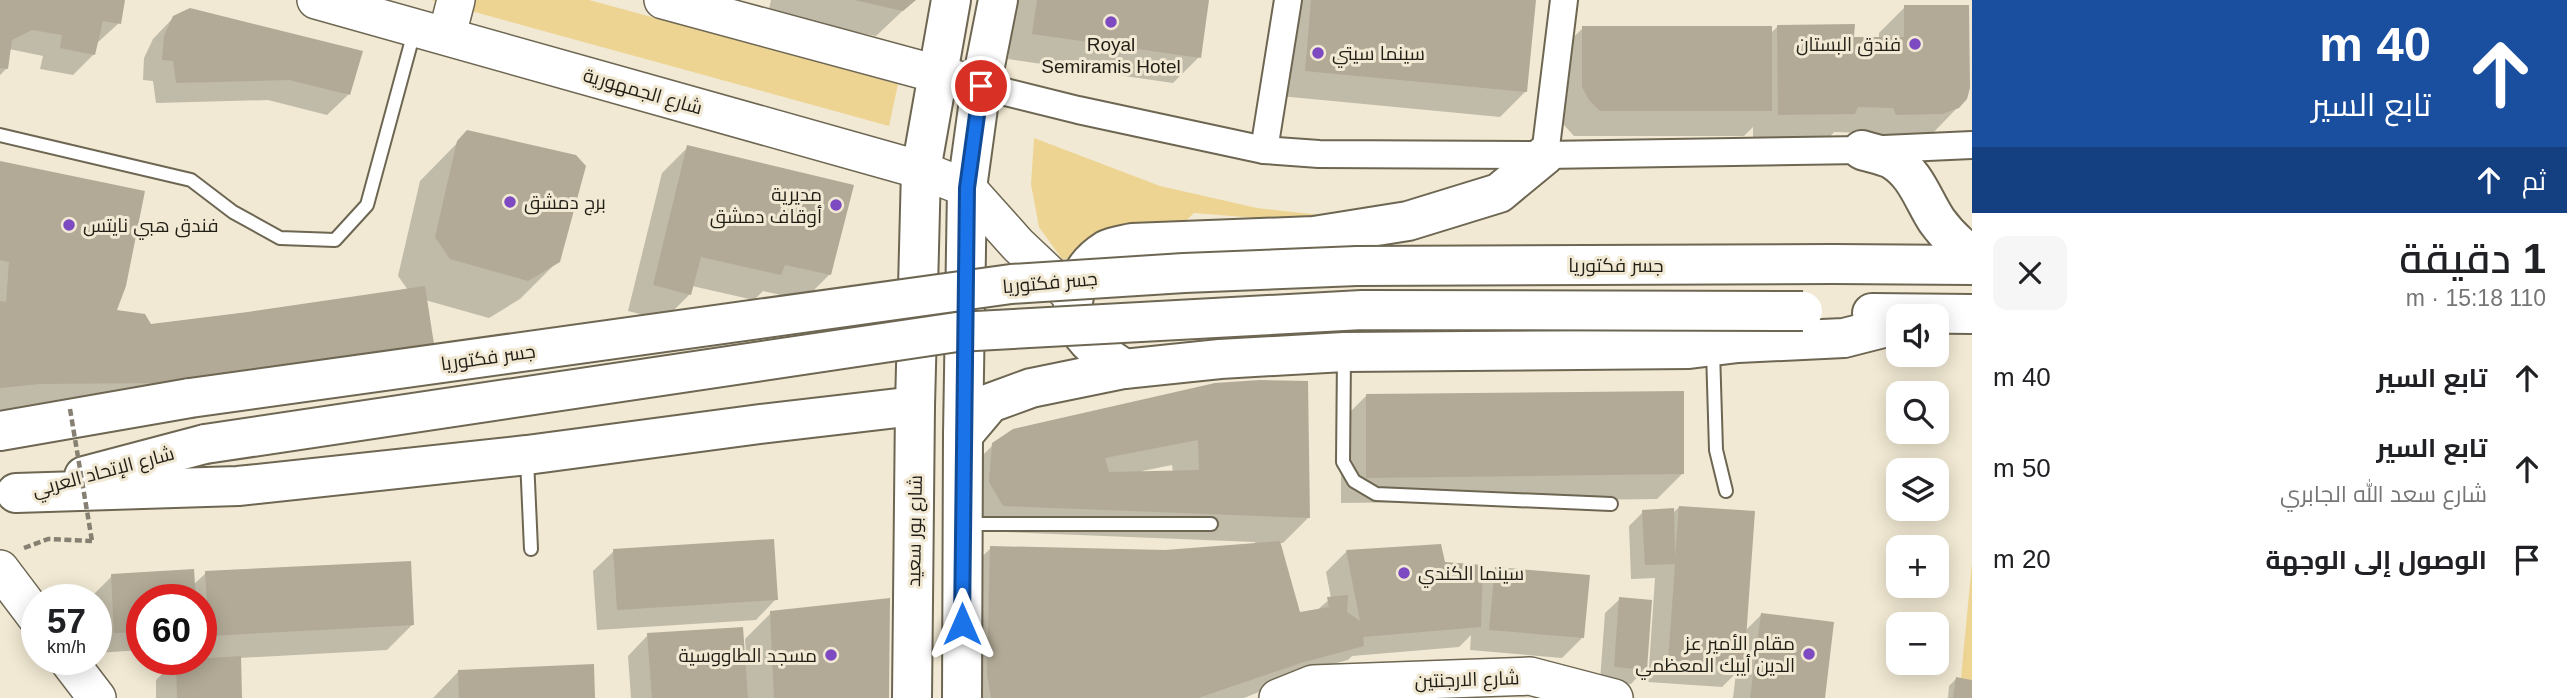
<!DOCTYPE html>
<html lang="ar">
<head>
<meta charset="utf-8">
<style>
	:root { --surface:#fff; --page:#f6f6f6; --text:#202124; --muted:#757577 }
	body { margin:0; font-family:Helvetica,Cairo,sans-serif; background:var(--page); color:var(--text); direction:rtl; height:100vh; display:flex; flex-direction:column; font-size:26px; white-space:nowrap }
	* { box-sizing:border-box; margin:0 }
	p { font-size:23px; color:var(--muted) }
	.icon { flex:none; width:38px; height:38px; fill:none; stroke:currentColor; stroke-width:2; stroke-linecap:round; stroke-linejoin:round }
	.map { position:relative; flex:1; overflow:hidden; direction:ltr }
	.side { display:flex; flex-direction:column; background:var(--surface); width:595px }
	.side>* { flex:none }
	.guide { background:#1a4fa0; color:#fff; overflow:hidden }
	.buttons { position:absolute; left:1886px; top:304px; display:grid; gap:14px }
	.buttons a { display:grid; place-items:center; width:63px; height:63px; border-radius:14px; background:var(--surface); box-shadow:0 4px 18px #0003; font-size:35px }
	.speed { position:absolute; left:21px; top:584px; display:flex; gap:14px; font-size:35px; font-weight:700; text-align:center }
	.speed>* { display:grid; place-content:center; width:91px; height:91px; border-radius:50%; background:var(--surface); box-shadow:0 4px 18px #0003; line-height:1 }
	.speed small { font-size:18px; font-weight:400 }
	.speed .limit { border:10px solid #d22; background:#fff; color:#111 }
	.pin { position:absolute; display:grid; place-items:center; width:60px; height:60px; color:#fff; margin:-30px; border:4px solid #fff; border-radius:50%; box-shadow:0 2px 7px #0007 }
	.me { position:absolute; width:77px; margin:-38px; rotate:0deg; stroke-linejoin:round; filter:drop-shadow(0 0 5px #0008) }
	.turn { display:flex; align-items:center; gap:24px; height:147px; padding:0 21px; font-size:32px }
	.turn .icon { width:91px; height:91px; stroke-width:2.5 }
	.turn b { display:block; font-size:49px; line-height:60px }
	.then { display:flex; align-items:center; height:66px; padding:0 21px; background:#0003; gap:14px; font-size:26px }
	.round { display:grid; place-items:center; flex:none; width:74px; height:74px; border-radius:14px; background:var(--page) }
	.headline { display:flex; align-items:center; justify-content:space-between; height:119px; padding:0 21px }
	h1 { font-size:42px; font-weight:600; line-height:52px }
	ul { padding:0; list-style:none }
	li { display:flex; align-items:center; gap:21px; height:91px; padding:0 21px }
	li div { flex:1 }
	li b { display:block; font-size:26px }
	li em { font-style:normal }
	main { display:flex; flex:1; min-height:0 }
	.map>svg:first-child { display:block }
</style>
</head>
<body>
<main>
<section class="side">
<div class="guide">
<div class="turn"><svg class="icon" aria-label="ahead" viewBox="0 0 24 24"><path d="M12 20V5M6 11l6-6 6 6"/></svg><div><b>40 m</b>تابع السير</div></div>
<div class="then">ثم<svg class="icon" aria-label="ahead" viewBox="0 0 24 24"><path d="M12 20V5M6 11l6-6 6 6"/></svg></div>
</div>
<div class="headline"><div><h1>1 دقيقة</h1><p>110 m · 15:18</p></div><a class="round"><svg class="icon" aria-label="close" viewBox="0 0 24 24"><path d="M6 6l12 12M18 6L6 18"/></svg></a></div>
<ul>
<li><svg class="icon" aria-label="ahead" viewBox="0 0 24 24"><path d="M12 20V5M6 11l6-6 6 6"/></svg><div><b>تابع السير</b></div><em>40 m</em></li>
<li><svg class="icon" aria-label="ahead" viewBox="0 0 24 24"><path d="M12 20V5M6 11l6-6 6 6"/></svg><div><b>تابع السير</b><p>شارع سعد الله الجابري</p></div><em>50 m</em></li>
<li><svg class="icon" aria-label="arrive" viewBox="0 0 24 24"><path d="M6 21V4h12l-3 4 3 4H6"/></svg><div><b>الوصول إلى الوجهة</b></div><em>20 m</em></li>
</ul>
</section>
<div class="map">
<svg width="1972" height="698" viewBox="0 0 1972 698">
	<rect width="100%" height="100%" fill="#f1e9d3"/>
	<g fill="#edd493">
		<path d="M431,0H589L898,84L889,126Z"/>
		<path d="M1034,138L1160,186L1257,208L1321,215L1280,220L1194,213L1154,251L1062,259L1039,227L1031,184Z"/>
		<path d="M1972,563V680L1961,678Z"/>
	</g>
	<g fill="#0003" fill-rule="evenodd">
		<path d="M0,0H124L119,23L96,44L94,54L73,75L40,69L43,56L9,49L6,69L0,75Z"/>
		<path d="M771,0H914L876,36L768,14Z"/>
		<path d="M1016,0H1207L1199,57L1173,83L1008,59Z"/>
		<path d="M1289,0H1534L1526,91L1500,117L1280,96Z"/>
		<path d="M1905,7L1958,107L1932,134L1915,139L1870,140L1867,133L1834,132L1828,139L1753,140V127L1744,136H1574L1564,125L1557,113V53L1583,28L1770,34L1778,26L1853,38H1879V33Z"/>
		<path d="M174,17L348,95L327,115L268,100L156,103L153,81L143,80L144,58L153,39Z"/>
		<path d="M468,132L558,261L520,299L489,318L425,300L432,343L412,364L134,408L0,410V163L115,311L150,326L408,290L398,276L420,181Z"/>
		<path d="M688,147L830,274L804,300L763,291L754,300L692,286L690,294L664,320L628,311L662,173Z"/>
		<path d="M1215,384L1309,517L1283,543H1279L1299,614L1316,611L1331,598L1326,572L1346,552L1444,563L1481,583L1495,569L1583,637L1562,658L1470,650L1471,635L1459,647L1352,656L1348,660L1321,667L1244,698H967L970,568L991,548L1165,551L1255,545V542L977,531L967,471L993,445ZM1172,465L1173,472L1143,473L1142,471Z"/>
		<path d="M1366,396L1683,473L1657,499L1341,503V421Z"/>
		<path d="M1679,507L1745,631L1761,615L1823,698H1733L1736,673L1722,687L1648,682L1655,578L1631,579L1629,526L1643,512L1672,514Z"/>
		<path d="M614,551L776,599L756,620L597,630L593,571Z"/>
		<path d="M206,573L413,624L387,650L239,658L240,698H156V680L176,660H201V600H142V650L96,653V600H91V597L112,576L193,585Z"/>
		<path d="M1620,599L1645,669L1631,684L1600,681L1605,613Z"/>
		<path d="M771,613L888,698H631L628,656L648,635L746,651L745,639Z"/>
		<path d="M458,672L594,698H433Z"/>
		<path d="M1956,679L1972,682V698H1948L1949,686Z"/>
	</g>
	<g fill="#b2aa96" fill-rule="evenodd">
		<path d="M0,0H125L121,24L103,21L95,55L60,48L62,35L32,30L12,40L8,69L0,68Z"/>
		<path d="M854,0H916L903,11Z"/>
		<path d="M1037,0H1209L1201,58L1032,34Z"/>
		<path d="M1311,0H1536L1527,92L1305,71Z"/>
		<path d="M1904,5H1969L1970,88L1967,99L1959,108L1942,114L1896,115L1893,108L1858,107L1855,114L1778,115L1777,25L1855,24L1854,37H1904Z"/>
		<path d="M190,8L363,51L350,95L289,80L176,83L173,61L162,60L164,36L173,16Z"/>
		<path d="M1582,26H1772V111H1600L1589,100L1582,87Z"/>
		<path d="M467,130L576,155L586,166L560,262L528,281L450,259L435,237L457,141Z"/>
		<path d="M687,145L854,185L831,275L785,265L781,275L701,257L691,295L653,285Z"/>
		<path d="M0,161L145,191L126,286L117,310L145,314L151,324L248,312L425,286L434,344L162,383L40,384L0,388V301L6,302L9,262L0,260Z"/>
		<path d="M1260,380L1308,381L1310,518L1003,506L989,482L992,443L1013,429L1215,383ZM1198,440L1199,470L1109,472L1105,458Z"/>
		<path d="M1684,391V474L1366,478V394Z"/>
		<path d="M1679,506L1755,511L1744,667L1668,662L1675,564L1645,565L1642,510L1674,508L1675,558Z"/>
		<path d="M774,539L778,600L617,610L613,549Z"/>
		<path d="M1280,541L1300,612L1329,607L1327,597L1348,595L1347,612L1360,621L1346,550L1441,544L1445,562L1483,565L1481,627L1363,637L1364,646L1301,663L1198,698H991L987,674L990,546L1165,550Z"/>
		<path d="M411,561L414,625L209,636L205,571Z"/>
		<path d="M1495,567L1590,575L1584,638L1489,630Z"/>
		<path d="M194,569L196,600H142V632L114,633L111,574Z"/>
		<path d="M1619,597L1652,600L1647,670L1614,667Z"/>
		<path d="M890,598L889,698H774L770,611Z"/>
		<path d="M1761,613L1834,622L1825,698H1750Z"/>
		<path d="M743,627L748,698H652L647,633Z"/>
		<path d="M241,656L242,698H177L176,660Z"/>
		<path d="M594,664L595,698H459L458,670Z"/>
		<path d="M1956,677L1972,680V698H1953Z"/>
	</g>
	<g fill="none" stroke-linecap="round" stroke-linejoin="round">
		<g stroke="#6d6652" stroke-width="16">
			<g id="lane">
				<path d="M0,135L191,180L233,212L280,238L335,240L367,205L414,32"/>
				<path d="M1713,351L1716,450L1726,491"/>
				<path d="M1344,356L1343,462L1354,481L1376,494L1611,504"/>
				<path d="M527,459L531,549"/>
				<path d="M966,524H1211"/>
			</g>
		</g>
		<g stroke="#6d6652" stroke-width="30">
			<g id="street">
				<path d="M981,86L1078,110L1264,150L1319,154L1545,155L1862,150L1972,145"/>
				<path d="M1264,150L1288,0"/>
				<path d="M1545,155L1564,0"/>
			</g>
		</g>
		<g stroke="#6d6652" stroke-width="40">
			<g id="secondary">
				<path d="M316,0L921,170L967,188L1018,245L1072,296"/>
				<path d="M663,0L981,86"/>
				<path d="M447,35L456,0"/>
				<path d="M0,569L37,618"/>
				<path d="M68,660L97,698"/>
				<path d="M1278,698L1313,684L1530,676L1614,698"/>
			</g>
		</g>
		<g stroke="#6d6652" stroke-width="42">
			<g id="primary">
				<path d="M912,698L915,406L921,170L951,0"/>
				<path d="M962,698L963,435L967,188L981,86L998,0"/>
			</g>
		</g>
		<g stroke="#6d6652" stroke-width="42">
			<g id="highway">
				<path d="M1862,150C1871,153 1884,155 1893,160C1916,174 1923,200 1937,221C1947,235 1959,246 1972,256"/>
				<path d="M1833,264L1972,265"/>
				<path d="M1872,313L1972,314"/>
				<path d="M1124,369C1107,357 1086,345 1077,325C1065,297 1082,265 1106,250C1113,246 1124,245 1132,243L1314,236L1408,221L1499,193L1545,155"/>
				<path d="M0,431L190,398"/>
				<path d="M963,435L990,403L1031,388L1124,369L1220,359L1344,352L1689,349L1738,343L1844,338L1899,324"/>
				<path d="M84,476L205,444"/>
				<path d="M16,493L238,486L527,455L760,424L915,406"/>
			</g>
		</g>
		<path stroke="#868072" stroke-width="4.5" stroke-dasharray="7 3.5" stroke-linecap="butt" d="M24,548L48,539L92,541"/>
		<use href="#lane" stroke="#fff" stroke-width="12"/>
		<use href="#street" stroke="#fff" stroke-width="26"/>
		<use href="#secondary" stroke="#fff" stroke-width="37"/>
		<use href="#primary" stroke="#fff" stroke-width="38"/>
		<use href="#highway" stroke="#fff" stroke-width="38"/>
		<g stroke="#6d6652" stroke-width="42" stroke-linecap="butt">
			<g id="highway-bridge">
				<path d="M190,398L1011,284L1184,273L1357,266L1833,264"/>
				<path d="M205,444L957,332L1362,310L1803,311"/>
			</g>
		</g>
		<path stroke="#868072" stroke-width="4.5" stroke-dasharray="7 3.5" stroke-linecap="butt" d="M70,409L92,541"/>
		<use href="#highway-bridge" stroke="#fff" stroke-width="38"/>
	</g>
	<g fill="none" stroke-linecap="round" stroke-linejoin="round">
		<g stroke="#114b97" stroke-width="18">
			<path id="route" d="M962,624L967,188L981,86"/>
		</g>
		<use href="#route" stroke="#1a73e8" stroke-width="12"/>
	</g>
	<g fill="#7d4ac2" stroke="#f1e9d3" stroke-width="2.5">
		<circle cx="1111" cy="22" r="7"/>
		<circle cx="1915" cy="44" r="7"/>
		<circle cx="1318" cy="53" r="7"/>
		<circle cx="510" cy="202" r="7"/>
		<circle cx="836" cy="205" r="7"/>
		<circle cx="69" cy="225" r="7"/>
		<circle cx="1404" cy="573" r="7"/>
		<circle cx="1809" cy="654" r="7"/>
		<circle cx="831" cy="655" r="7"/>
	</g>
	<g text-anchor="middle" stroke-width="6" stroke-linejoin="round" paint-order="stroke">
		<g font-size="19" fill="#211e16" stroke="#f1e9d3" text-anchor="end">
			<text x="1111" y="51" text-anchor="middle">Royal<tspan x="1111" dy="22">Semiramis Hotel</tspan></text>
			<text x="1901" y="51">فندق البستان</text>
			<text x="1332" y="60" text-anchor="start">سينما سيتي</text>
			<text x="822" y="201">مديرية<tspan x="822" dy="22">أوقاف دمشق</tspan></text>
			<text x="524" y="209" text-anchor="start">برج دمشق</text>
			<text x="83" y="232" text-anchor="start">فندق هبي نايتس</text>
			<text x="1418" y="580" text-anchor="start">سينما الكندي</text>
			<text x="1795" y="650">مقام الأمير عز<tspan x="1795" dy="22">الدين أيبك المعظمي</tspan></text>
			<text x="817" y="662">مسجد الطاووسية</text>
		</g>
		<g font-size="19" fill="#211e16" stroke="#f1e9d3">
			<text transform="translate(643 91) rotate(16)" y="7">شارع الجمهورية</text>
			<text x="1616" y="272">جسر فكتوريا</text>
			<text transform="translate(1050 282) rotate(-5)" y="7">جسر فكتوريا</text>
			<text transform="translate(488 357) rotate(-8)" y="7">جسر فكتوريا</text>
			<text transform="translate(103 471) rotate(-15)" y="7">شارع الإتحاد العربي</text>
			<text transform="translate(914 531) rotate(-89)" y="7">شارع بور سعيد</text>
			<text transform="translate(1467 679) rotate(-2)" y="7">شارع الارجنتين</text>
		</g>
	</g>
</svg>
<div class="buttons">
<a><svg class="icon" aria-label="sound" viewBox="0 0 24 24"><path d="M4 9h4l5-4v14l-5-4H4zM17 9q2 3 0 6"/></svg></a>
<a><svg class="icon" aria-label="search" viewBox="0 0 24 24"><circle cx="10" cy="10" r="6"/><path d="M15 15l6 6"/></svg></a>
<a><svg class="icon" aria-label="layers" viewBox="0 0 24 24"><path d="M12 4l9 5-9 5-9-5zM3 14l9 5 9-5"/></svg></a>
<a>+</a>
<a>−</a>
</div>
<div class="speed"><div>57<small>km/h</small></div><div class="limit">60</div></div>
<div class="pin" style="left:981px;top:86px;background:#d93025"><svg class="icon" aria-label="arrive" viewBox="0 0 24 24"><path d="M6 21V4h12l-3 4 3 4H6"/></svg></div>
<svg class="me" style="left:962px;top:624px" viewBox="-20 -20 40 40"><path d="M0-17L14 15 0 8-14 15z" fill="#1a73e8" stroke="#fff" stroke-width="4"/></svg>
</div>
</main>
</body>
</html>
